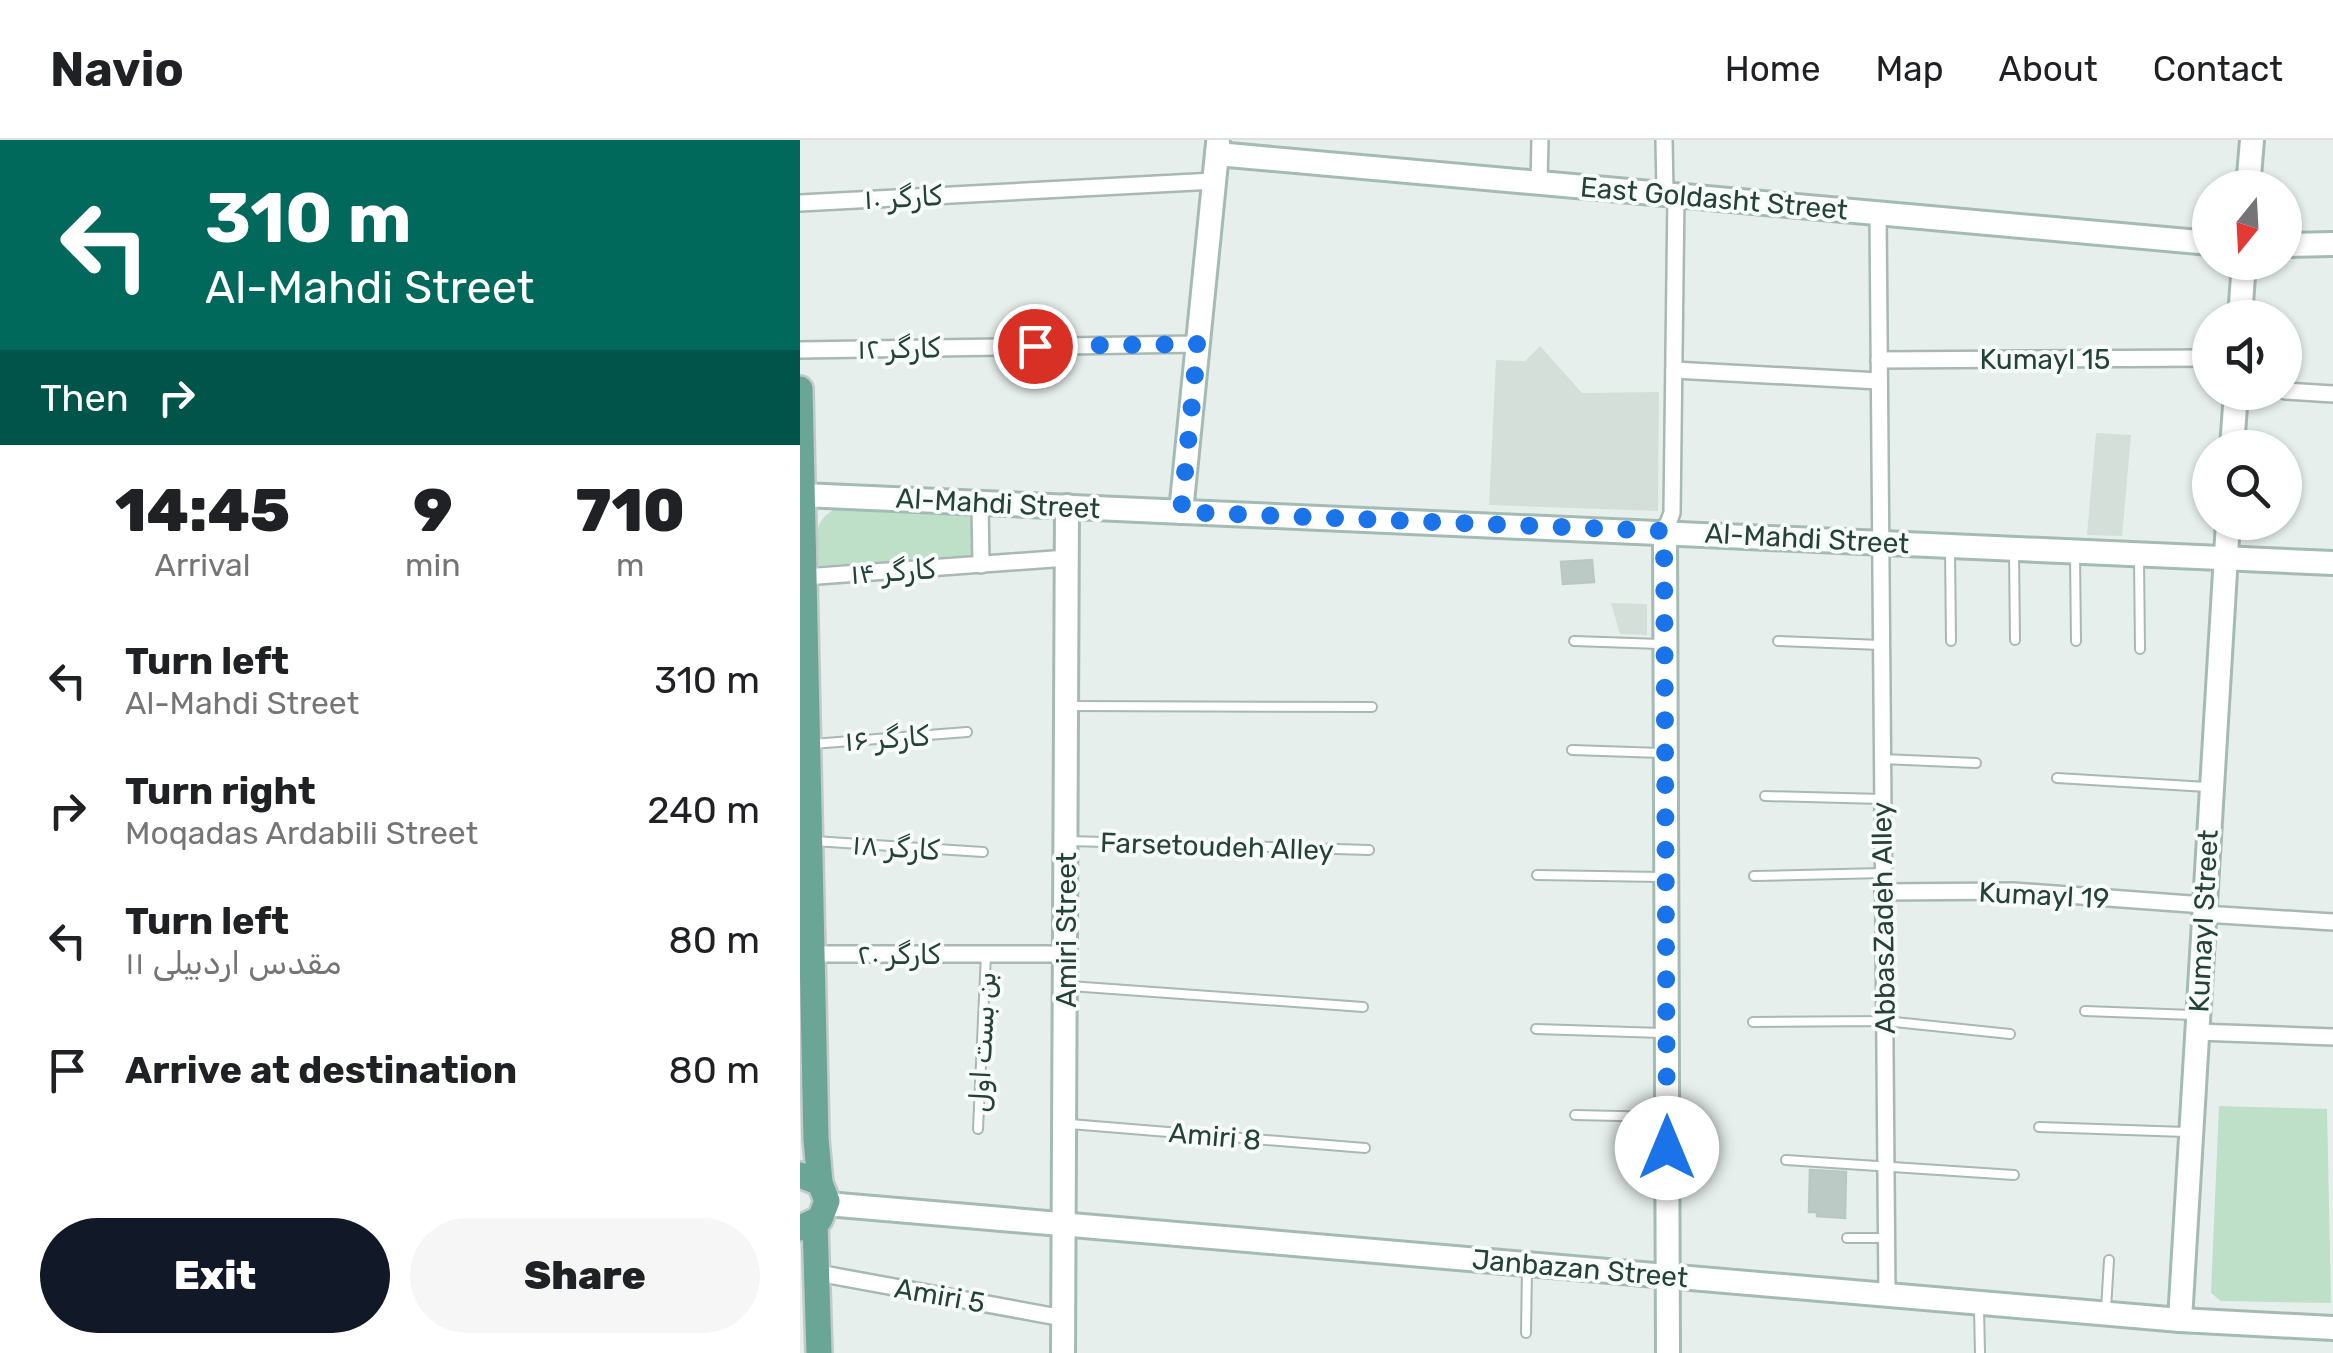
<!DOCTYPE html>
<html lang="en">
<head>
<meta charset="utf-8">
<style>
	:root { --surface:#fff; --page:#f6f6f6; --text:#202124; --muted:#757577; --line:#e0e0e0; --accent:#111827 }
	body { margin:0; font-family:Rubik,"Noto Naskh Arabic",sans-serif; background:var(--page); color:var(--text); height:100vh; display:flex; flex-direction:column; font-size:38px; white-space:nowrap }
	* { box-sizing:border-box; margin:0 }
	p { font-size:32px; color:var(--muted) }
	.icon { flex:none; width:55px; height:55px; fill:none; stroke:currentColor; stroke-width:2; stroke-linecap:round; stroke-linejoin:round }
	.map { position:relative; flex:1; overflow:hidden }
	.drawer { display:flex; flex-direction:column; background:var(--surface); width:800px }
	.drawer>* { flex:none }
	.banner { background:#00695c; color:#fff; overflow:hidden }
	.needle { width:65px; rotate:198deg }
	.tools { position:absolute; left:1392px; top:30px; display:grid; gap:20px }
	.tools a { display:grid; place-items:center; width:110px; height:110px; border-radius:50%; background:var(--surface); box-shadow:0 2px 8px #0004; font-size:50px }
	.pin { position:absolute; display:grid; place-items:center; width:85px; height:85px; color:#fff; margin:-42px; border:5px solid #fff; border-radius:50%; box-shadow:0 2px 10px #0007 }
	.me { position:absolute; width:110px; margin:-55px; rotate:0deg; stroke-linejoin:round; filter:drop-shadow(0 0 8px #0008) }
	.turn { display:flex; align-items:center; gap:35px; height:210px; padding:0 40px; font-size:45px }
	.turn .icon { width:130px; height:130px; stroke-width:2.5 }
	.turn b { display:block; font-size:70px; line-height:85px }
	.then { display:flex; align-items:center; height:95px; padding:0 40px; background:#0003; gap:20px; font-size:38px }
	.eta { display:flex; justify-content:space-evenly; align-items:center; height:170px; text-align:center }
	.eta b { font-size:60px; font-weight:800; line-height:70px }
	.cta { display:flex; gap:20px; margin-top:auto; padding:20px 40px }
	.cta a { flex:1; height:115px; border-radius:60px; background:var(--accent); color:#fff; font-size:40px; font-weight:800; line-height:115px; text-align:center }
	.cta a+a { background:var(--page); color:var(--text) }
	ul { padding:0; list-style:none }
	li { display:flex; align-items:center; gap:30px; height:130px; padding:0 40px }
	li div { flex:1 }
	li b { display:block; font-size:38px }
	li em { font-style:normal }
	header { display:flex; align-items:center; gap:60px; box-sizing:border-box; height:140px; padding:0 50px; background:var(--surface); border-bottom:2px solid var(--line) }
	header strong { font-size:48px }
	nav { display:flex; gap:55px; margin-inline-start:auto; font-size:35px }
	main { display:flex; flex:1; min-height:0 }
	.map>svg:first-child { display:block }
</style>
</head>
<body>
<header>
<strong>Navio</strong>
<nav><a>Home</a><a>Map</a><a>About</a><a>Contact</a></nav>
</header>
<main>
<section class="drawer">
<div class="banner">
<div class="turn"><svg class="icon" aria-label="left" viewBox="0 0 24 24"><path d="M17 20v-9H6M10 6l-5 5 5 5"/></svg><div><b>310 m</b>Al-Mahdi Street</div></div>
<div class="then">Then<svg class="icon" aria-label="right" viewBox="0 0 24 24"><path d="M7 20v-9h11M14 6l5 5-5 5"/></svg></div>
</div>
<div class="eta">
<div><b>14:45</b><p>Arrival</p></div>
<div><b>9</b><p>min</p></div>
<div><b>710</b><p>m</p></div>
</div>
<ul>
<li><svg class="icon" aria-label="left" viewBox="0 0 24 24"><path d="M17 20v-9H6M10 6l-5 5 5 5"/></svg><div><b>Turn left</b><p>Al-Mahdi Street</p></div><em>310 m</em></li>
<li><svg class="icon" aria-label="right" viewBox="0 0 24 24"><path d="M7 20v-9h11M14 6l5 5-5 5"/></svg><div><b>Turn right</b><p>Moqadas Ardabili Street</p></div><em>240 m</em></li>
<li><svg class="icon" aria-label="left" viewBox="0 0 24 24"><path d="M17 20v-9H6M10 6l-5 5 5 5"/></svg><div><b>Turn left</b><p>مقدس اردبیلی ۱۱</p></div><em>80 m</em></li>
<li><svg class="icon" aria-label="arrive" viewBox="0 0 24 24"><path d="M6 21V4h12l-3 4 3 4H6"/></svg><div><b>Arrive at destination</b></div><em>80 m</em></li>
</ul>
<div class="cta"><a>Exit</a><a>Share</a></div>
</section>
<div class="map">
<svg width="1533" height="1213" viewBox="0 0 1533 1213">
	<rect width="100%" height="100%" fill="#e6efeb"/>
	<g fill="#d4dfda">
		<path d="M740,206L782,253L859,252L858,371L689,365L696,220L725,221Z"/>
		<path d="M1296,293L1331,295L1322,396L1287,395Z"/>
		<path d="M811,463L847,464V495L820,494Z"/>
	</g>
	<g fill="#bfe0c8">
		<path d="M37,368L173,374L174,415L16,426C15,401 11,381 37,368Z"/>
		<path d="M1419,966L1527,969L1531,1163L1421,1161L1411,1153Z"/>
	</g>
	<g fill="#bbcac4" stroke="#b8c9c2" stroke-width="2.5">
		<path d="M792,420L794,442L763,444L761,422Z"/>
		<path d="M1010,1030L1046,1032L1045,1078L1017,1076V1072H1009Z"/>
	</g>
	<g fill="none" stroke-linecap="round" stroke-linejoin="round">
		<g stroke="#a8b8b2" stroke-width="12">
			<g id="lane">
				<path d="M1150,409L1151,501"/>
				<path d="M1214,412L1215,500"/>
				<path d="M1275,415L1276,501"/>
				<path d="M1339,418L1340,509"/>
				<path d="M774,501L860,504"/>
				<path d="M978,501L1081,505"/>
				<path d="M271,566L572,567"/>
				<path d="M12,604L167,592"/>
				<path d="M772,610L861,613"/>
				<path d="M1082,619L1176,623"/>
				<path d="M1257,638L1407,647"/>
				<path d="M965,656L1082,659"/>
				<path d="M14,701L183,712"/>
				<path d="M270,701L569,710"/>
				<path d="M737,735L861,737"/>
				<path d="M954,736L1083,733"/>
				<path d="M270,846L563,867"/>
				<path d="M1285,871L1393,875"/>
				<path d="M953,882L1085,881L1210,894"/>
				<path d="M736,889L862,893"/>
				<path d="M775,975L862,977"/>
				<path d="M270,984L565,1008"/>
				<path d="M1239,987L1386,992"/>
				<path d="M178,989L186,814"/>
				<path d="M986,1020L1214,1035"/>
				<path d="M1047,1098H1087"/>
				<path d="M1179,1168L1180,1213"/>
				<path d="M1306,1169L1309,1120"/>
				<path d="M726,1193L727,1127"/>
			</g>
		</g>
		<g stroke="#a8b8b2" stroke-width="20">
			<g id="street">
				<path d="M864,0L865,53"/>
				<path d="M739,42L740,0"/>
				<path d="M0,63L414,41"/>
				<path d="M1078,72L1087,1155"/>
				<path d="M0,210L398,204"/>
				<path d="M1079,220L1410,218"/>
				<path d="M874,230L1079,241"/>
				<path d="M1485,251L1533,254"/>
				<path d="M180,363L181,425"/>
				<path d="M865,391L872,373L876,54"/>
				<path d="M4,437L267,418"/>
				<path d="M1083,752L1213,751L1404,765"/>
				<path d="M1404,774L1533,782"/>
				<path d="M12,814H266"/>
				<path d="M1397,892L1533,897"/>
				<path d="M18,1133L263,1178"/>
			</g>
		</g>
		<g stroke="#a4bbb3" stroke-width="28">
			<g id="secondary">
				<path d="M417,14L1410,103"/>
				<path d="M1448,48L1452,0"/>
				<path d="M1485,105L1533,104"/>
				<path d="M1440,178L1444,122"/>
				<path d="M1432,308L1436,252"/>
				<path d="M2,355L1533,423"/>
				<path d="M381,372L418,3"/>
				<path d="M865,391L868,1213"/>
				<path d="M27,1064L1380,1180L1533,1188"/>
				<path d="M1380,1180L1428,382"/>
				<path d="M263,1213L267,366"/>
			</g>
		</g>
		<g stroke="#c2cac8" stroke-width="30">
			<g id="primary">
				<path d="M0,249L16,999L20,1043"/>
				<path d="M0,1035L20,1043L27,1061L20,1079L0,1088"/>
				<path d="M15,1083L19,1213"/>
			</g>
		</g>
		<use href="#lane" stroke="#fff" stroke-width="8"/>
		<use href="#street" stroke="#fff" stroke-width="15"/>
		<use href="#secondary" stroke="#fff" stroke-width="22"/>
		<use href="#primary" stroke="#6aa596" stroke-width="25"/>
	</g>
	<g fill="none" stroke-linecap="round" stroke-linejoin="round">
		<path stroke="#1a73e8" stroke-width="18" stroke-dasharray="0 32.4" d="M235,206L398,204L381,372L864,391L867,1008"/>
	</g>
	<g text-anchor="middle" stroke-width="8" stroke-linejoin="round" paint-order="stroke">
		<g font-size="28" fill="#24423a" stroke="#f7fbf9">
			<text transform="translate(103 57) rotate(-3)" y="10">کارگر ۱۰</text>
			<text transform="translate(914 58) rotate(5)" y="10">East Goldasht Street</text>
			<text transform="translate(99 208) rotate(-1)" y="10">کارگر ۱۲</text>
			<text x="1245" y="229">Kumayl 15</text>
			<text transform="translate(198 363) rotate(3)" y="10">Al-Mahdi Street</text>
			<text transform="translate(1007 398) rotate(3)" y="10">Al-Mahdi Street</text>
			<text transform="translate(93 431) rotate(-4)" y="10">کارگر ۱۴</text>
			<text transform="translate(87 598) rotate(-4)" y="10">کارگر ۱۶</text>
			<text transform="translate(417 706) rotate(2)" y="10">Farsetoudeh Alley</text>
			<text transform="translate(96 707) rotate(4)" y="10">کارگر ۱۸</text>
			<text transform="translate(1244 755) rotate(3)" y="10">Kumayl 19</text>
			<text transform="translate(1083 778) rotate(-91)" y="10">AbbasZadeh Alley</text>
			<text transform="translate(1403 781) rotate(-87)" y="10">Kumayl Street</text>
			<text transform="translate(266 790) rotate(-90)" y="10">Amiri Street</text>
			<text x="99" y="824">کارگر ۲۰</text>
			<text transform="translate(182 902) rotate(-87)" y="10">بن بست اول</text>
			<text transform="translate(415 996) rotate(5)" y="10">Amiri 8</text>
			<text transform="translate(780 1128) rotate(5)" y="10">Janbazan Street</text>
			<text transform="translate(140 1155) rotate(10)" y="10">Amiri 5</text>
		</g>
	</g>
</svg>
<div class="tools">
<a><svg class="needle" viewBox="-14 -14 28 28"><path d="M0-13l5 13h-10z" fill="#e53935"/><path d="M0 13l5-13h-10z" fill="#757577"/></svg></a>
<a><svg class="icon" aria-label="sound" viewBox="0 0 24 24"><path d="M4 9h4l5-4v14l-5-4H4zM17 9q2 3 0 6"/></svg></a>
<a><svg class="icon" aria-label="search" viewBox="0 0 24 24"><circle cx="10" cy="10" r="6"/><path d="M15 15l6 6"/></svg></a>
</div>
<div class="pin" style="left:235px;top:206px;background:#d93025"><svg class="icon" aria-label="arrive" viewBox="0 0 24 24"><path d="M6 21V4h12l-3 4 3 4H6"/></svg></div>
<svg class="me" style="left:867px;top:1008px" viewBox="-20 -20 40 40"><circle r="19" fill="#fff"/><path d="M0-13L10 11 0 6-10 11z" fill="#1a73e8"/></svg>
</div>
</main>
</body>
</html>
